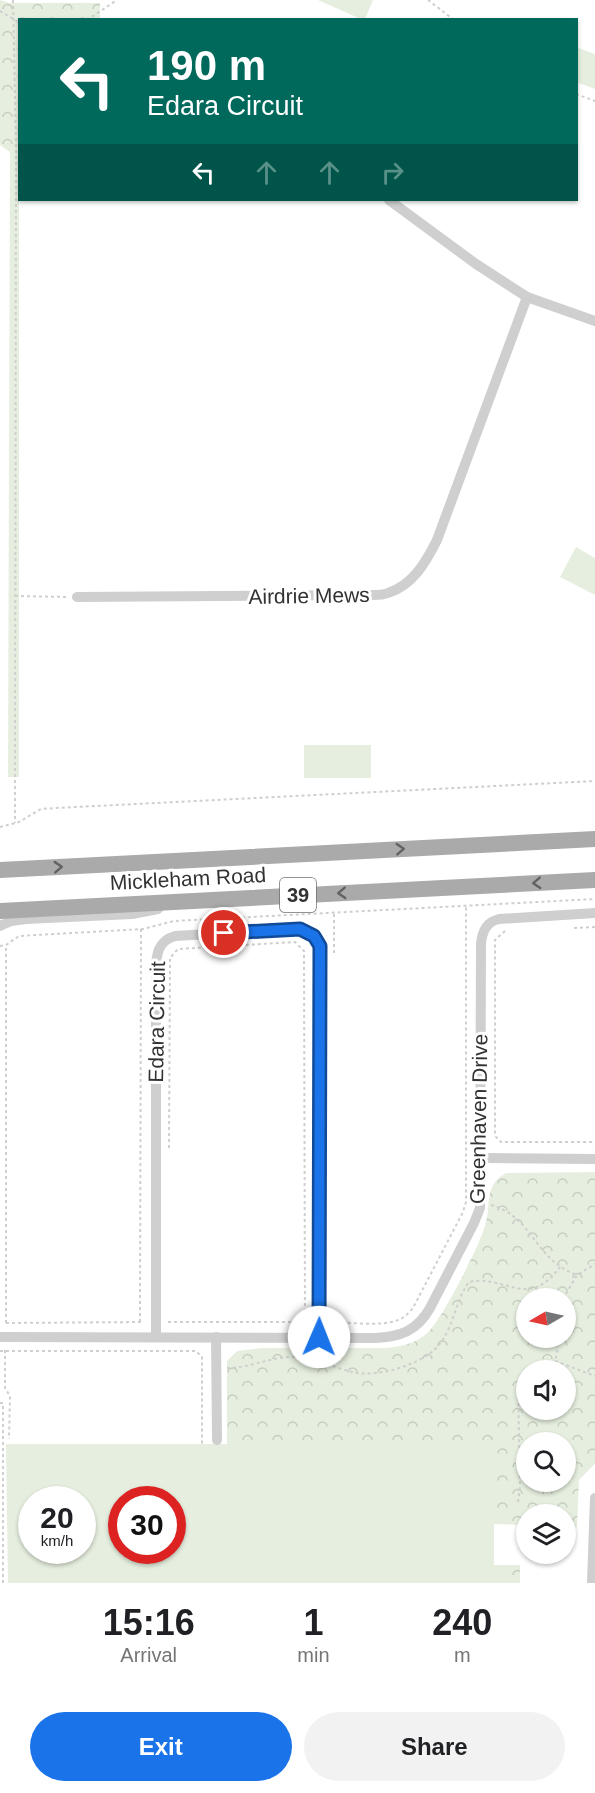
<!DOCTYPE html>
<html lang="en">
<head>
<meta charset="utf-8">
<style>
	:root { --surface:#fff; --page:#f2f2f2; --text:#202124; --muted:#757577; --accent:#1a73e8 }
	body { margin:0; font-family:Arial,sans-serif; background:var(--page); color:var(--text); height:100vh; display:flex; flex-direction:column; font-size:22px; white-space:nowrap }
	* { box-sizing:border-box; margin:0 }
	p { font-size:20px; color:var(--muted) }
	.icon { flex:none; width:33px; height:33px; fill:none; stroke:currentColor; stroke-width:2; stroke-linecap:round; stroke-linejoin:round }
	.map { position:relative; height:1583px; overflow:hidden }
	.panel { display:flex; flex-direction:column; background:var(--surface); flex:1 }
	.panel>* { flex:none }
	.guide { position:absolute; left:18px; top:18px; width:560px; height:183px; border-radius:0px; box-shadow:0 2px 4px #0004; background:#00695c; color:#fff; overflow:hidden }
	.needle { width:39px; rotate:261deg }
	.buttons { position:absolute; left:516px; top:1288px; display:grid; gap:12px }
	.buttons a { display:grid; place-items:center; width:60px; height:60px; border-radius:50%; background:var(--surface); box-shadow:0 2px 4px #0004; font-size:30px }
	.speed { position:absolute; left:18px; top:1486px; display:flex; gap:12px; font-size:30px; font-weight:700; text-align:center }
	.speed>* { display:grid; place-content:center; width:78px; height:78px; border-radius:50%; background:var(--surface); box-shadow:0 2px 4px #0004; line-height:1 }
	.speed small { font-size:15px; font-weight:400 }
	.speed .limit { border:9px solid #d22; background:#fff; color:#111 }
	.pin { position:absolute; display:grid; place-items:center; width:51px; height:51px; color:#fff; margin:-26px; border:3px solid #fff; border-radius:50%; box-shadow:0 2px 6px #0007 }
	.me { position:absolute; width:66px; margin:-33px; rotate:1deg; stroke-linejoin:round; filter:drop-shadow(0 0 4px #0008) }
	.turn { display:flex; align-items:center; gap:21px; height:126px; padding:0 30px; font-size:27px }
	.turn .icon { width:78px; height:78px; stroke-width:2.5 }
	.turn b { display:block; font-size:42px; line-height:51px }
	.lanes { display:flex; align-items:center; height:57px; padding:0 30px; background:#0003; justify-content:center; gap:30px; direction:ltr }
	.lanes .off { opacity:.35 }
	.eta { display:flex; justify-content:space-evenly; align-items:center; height:102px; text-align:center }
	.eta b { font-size:36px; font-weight:700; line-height:42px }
	.action { display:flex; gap:12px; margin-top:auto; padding:12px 30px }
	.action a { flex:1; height:69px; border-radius:36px; background:var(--accent); color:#fff; font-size:24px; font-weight:700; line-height:69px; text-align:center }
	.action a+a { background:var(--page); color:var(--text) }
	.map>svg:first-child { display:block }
</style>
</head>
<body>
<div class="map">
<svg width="595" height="1583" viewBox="0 0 595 1583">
	<defs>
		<pattern id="park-crowns" width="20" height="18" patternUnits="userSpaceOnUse" patternTransform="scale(1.5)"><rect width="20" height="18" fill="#e6efdf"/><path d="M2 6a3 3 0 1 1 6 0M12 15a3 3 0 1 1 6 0" fill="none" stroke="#c6cdc0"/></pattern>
	</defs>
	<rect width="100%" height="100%" fill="#fff"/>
	<g fill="#e6efdf" fill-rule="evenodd">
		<path d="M318,0H373L365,19L363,20Z"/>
		<path d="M576,47L595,54V89L576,82Z"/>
		<path d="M19,148V777H8L10,152Z"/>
		<path d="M576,547L595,558V595L560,577Z"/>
		<rect x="304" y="745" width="67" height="33"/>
		<path d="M6,1444H494V1583H8ZM32,1500H82V1551H32ZM122,1500H172V1551H122Z"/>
	</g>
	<g fill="url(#park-crowns)" fill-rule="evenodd">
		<path d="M0,0L10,3H100V19L20,20L19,148L10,152L0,145Z"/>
		<path d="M595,1172V1464L579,1480L577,1527H566V1515H526V1525L494,1524V1444H227V1361L237,1351L262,1348H385C399,1347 414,1344 425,1335C441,1323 479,1246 485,1226C492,1203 483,1186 506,1173ZM526,1299H566V1338H526ZM526,1371H566V1410H526ZM526,1443H566V1482H526Z"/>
		<rect x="494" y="1565" width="26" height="18"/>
	</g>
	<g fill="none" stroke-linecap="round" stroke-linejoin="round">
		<g stroke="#cfcfcf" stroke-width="2" stroke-dasharray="3 3" stroke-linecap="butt">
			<path d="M13,0L16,147L15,823"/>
			<path d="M428,0L454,20"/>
			<path d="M0,11L20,23"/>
			<path d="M87,20L117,0"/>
			<path d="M576,94L595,101"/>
			<path d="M15,596L67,597"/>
			<path d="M0,827L19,822L41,809L56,808L595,781"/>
			<path d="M574,928L595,927"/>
			<path d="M505,931L495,940V1136L501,1142H595"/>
			<path d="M0,946L6,945L19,936L143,929L174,921L595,899"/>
			<path d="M334,953V914"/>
			<path d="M169,1148L170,958L178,949L295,942L304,951L305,1322"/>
			<path d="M491,1205C534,1217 533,1259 577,1275"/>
			<path d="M563,1299L577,1275L595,1264"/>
			<path d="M140,1322L141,929"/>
			<path d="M168,1322H306"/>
			<path d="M330,1322C348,1322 382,1327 398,1320C404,1318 409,1313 413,1308L463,1212L466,1202V906"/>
			<path d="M6,1323L144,1322"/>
			<path d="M6,1323V945"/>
			<path d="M5,1350V1388L10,1396L9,1439"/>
			<path d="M0,1351H196L202,1357V1445"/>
			<path d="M555,1361L595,1376"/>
			<path d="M227,1368C249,1368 268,1358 290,1357C311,1356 332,1367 352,1372C375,1378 416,1366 434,1350C454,1332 454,1302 469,1282C506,1274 527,1311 560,1267"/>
			<path d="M0,1403H3V1583"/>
			<path d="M518,1502L520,1487L518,1385C525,1351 550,1374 556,1357C558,1352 557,1344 557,1338"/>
		</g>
		<g stroke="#cfcfcf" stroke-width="10">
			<path d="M389,200L476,264L527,297L595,321"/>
			<path d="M77,597L364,595C371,595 381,596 388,593C413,585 426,562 437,540L527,297"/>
			<path d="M0,926L11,921L26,919L132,914L158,909"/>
			<path d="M481,1158L595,1159"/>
			<path d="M0,1337L375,1338C400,1337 417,1331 430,1308L474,1223L480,1208L481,944C482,932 486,922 499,919L595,913"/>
			<path d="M156,1337V972C156,956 157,941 175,936L295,929C313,930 319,940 321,956L319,1337"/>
			<path d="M216,1337L217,1440"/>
			<path d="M592,1583L595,1498"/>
		</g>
		<g stroke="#aaa" stroke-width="16">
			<path d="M0,870L595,839"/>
			<path d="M0,911L595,880"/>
		</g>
	</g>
	<defs><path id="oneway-chevron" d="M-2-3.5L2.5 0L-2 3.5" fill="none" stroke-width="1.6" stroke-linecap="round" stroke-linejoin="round" transform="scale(1.5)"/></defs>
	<g stroke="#626262">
		<use href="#oneway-chevron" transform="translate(400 849) rotate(-3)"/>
		<use href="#oneway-chevron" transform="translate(58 867) rotate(-3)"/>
		<use href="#oneway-chevron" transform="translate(537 883) rotate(177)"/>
		<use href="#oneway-chevron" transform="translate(342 893) rotate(177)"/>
	</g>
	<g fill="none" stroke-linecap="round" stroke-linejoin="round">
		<g stroke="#114b97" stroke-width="15">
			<path id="route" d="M224,933L300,929L314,936L320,946L319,1337"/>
		</g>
		<use href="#route" stroke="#1a73e8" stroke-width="10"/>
	</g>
	<g text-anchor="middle" stroke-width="6" stroke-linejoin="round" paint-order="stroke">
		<rect fill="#fff" stroke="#707070" stroke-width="1.5" x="280" y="878" width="36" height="34" rx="4.5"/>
		<g font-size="20" font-weight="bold" fill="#323232">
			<text x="298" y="902">39</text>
		</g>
		<g font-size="21" fill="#323232" stroke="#fff">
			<text transform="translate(309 596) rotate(-1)" y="7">Airdrie Mews</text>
			<text transform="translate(188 879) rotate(-3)" y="7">Mickleham Road</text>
			<text transform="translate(157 1022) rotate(-89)" y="7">Edara Circuit</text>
			<text transform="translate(479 1119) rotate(-89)" y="7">Greenhaven Drive</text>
		</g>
	</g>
</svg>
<div class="buttons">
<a><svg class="needle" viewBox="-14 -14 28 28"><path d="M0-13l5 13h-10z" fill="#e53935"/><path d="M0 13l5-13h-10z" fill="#757577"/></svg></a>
<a><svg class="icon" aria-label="sound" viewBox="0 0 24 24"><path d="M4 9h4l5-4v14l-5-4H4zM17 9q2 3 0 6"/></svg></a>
<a><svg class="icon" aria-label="search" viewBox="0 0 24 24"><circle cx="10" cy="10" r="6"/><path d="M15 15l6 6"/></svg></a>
<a><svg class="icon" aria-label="layers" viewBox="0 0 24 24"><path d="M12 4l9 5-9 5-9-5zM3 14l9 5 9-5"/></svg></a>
</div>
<div class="speed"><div>20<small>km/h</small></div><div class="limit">30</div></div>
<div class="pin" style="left:224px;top:933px;background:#d93025"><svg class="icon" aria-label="arrive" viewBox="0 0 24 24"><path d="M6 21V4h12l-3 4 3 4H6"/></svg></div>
<svg class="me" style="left:319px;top:1337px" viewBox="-20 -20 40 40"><circle r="19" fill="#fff"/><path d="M0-13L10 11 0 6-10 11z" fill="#1a73e8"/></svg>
<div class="guide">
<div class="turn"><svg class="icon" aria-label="left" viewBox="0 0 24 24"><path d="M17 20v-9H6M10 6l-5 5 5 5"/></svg><div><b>190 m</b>Edara Circuit</div></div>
<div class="lanes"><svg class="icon" aria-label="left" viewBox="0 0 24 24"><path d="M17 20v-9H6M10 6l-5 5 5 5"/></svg><svg class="icon off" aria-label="ahead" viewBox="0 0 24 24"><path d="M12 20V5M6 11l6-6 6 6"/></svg><svg class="icon off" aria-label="ahead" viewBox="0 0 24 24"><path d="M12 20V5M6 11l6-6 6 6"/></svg><svg class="icon off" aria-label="right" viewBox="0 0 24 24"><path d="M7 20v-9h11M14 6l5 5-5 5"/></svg></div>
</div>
</div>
<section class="panel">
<div class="eta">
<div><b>15:16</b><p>Arrival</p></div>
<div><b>1</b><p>min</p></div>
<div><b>240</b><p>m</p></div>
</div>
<div class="action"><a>Exit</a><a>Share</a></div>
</section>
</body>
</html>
